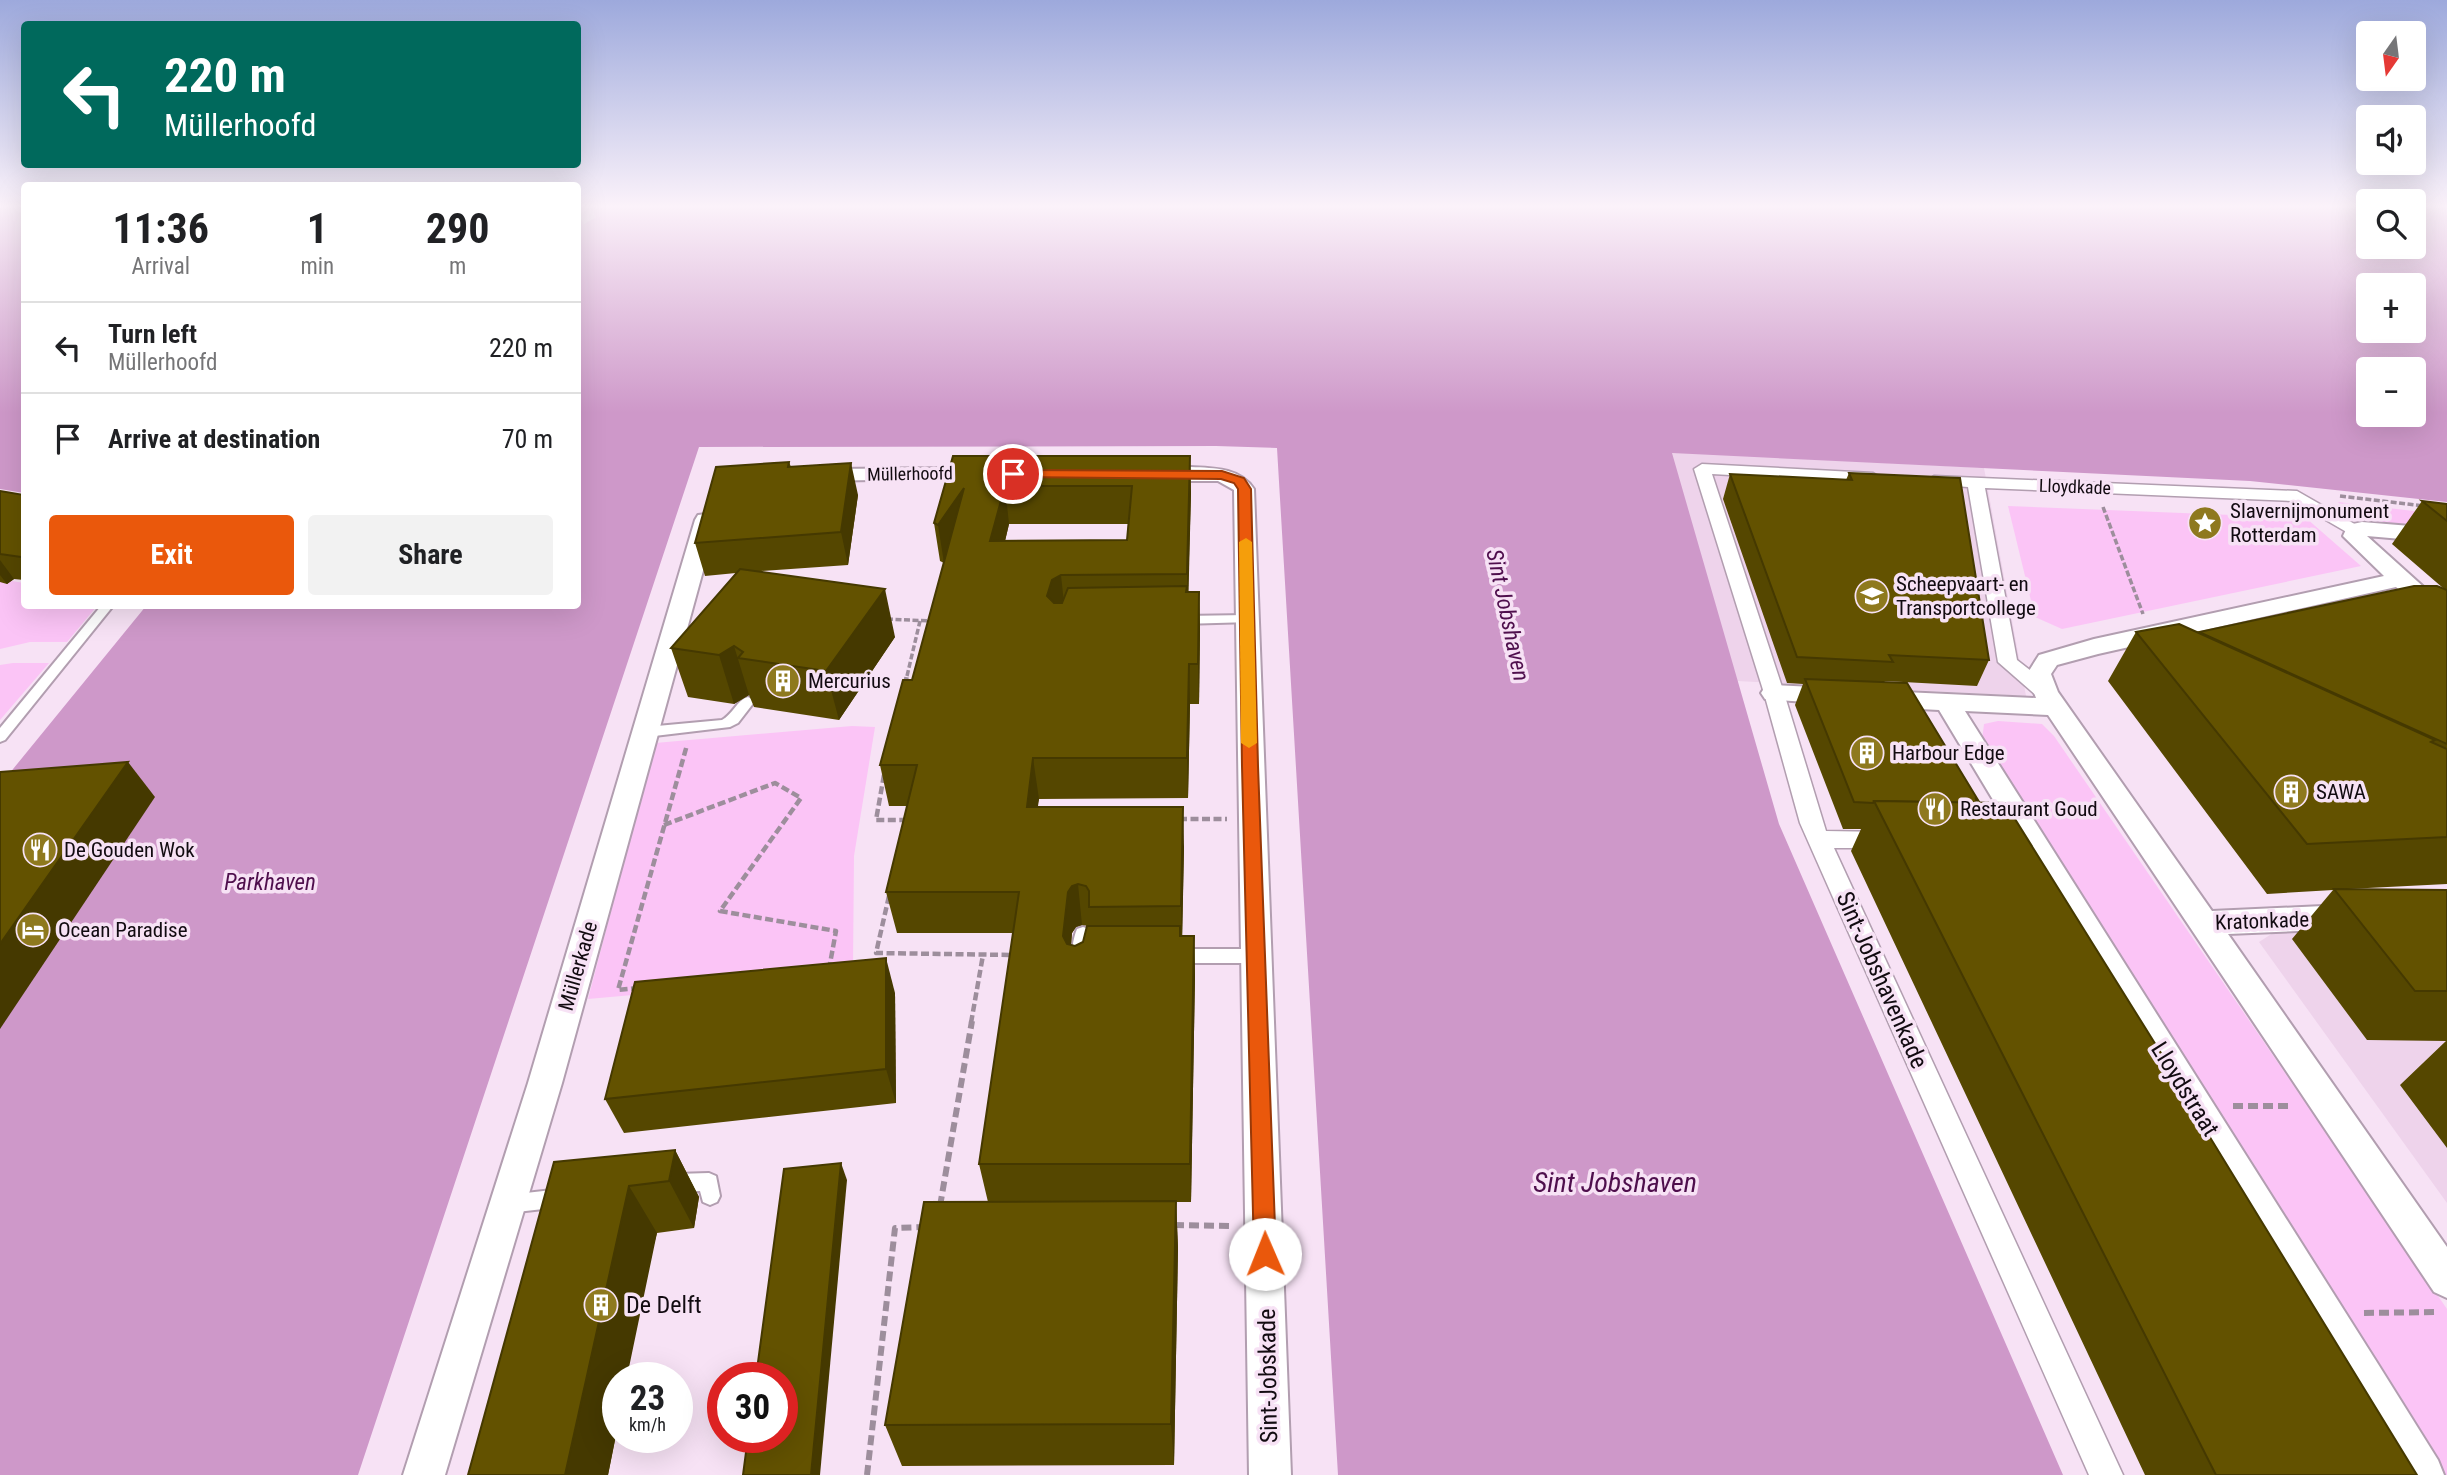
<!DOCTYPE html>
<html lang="en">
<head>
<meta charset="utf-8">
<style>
	:root { --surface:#fff; --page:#f2f2f2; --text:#202124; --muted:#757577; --line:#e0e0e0; --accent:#ea580c }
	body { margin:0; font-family:"Roboto Condensed",sans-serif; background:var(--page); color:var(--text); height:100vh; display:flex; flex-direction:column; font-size:26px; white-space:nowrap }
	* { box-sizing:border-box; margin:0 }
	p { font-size:23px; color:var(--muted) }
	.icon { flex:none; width:38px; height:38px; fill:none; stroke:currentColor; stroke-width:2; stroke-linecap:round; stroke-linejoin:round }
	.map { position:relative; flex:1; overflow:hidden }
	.details { position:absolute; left:21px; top:182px; width:560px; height:427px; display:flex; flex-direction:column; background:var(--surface); border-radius:7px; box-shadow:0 7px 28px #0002 }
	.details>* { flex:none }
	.hud { position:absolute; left:21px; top:21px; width:560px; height:147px; border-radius:7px; box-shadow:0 7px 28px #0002; background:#00695c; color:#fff; overflow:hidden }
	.needle { width:46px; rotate:194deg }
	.tools { position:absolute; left:2356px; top:21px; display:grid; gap:14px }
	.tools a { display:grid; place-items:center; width:70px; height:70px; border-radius:7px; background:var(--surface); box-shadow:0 7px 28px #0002; font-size:35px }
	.speed { position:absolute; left:602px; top:1362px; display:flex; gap:14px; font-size:35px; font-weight:700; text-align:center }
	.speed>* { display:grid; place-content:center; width:91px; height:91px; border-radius:50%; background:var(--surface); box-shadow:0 7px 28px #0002; line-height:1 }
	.speed small { font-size:18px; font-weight:400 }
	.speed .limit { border:10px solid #d22; background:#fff; color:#111 }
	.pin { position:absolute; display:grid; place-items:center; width:60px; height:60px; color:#fff; margin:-30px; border:4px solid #fff; border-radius:50%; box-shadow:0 2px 7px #0007 }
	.me { position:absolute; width:77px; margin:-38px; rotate:359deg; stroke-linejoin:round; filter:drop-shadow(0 0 5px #0008) }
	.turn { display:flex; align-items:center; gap:24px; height:147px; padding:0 28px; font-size:32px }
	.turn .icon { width:91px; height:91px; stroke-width:2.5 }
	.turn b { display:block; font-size:49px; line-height:60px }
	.eta { display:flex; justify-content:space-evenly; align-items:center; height:119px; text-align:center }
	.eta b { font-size:42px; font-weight:700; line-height:49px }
	.cta { display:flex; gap:14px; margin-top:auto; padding:14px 28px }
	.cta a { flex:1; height:80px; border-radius:7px; background:var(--accent); color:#fff; font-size:28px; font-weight:700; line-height:80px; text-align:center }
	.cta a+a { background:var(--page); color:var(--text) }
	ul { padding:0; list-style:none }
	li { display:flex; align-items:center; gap:21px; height:91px; padding:0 28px; border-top:2px solid var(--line) }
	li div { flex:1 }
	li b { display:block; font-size:26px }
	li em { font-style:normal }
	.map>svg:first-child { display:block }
</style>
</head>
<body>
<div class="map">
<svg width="2447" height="1475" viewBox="0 0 2447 1475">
	<rect width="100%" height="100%" fill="#f7e2f5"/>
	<g fill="#eed3eb">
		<path d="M1671,452L1984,468L2026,696L1737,681Z"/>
		<path d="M2447,924V1203L2259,942L2273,933Z"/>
	</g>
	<g fill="#fbc4f6">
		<path d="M2338,502L2447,515V530L2357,522Z"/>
		<path d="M2008,506L2306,518L2361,566L2062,629L2035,617Z"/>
		<path d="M0,579L24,583V606H97L67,642H30L0,649Z"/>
		<path d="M13,663H49L0,720V665Z"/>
		<path d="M1998,721L2042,724L2054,736L2447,1309V1475H2444L1982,740L1984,724Z"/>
		<path d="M852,726L875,727L854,856L853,965L834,977L588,999L655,743Z"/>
	</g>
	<g fill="#ce98c9" fill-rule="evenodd">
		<path d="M0,207H24V493L0,489Z"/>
		<path d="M578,207H2368V247H2413V207H2447V502L2250,481L1672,453L1779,824L2063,1475H1338L1277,448L1216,446L699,447L358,1475H0V785L146,606H578ZM2368,285H2413V331H2368ZM2368,369H2413V415H2368Z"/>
	</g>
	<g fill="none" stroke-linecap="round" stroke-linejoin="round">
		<path stroke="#d5c2d3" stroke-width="24" stroke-dasharray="24 12" stroke-linecap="butt" d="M578,214L590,207"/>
		<g stroke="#b29eb0" stroke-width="4">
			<g id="service">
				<path d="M101,606H113L5,740L0,742V728Z"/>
				<path d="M1247,615L1251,616L1253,619L1251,622L1182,624L1176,620L1182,616Z"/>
				<path d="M748,697L755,701L738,723L730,727L646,737L639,732L646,727L722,720C733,714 737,700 748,697Z"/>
				<path d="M1083,927L1089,929C1093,938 1090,957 1086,966L1080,968L1074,966C1070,956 1073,938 1077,929Z"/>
				<path d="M1175,949H1257L1263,951L1265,956L1263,961L1257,963H1175L1169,961L1167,956L1169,951Z"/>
				<path d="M709,1173L716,1176L720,1196L717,1202L710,1205L703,1202L700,1191L675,1192L668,1189L665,1183L668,1177L675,1174Z"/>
				<path d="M561,1189L568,1192L571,1198L568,1204L561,1207L508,1213L501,1210L498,1204L501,1198L508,1195Z"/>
			</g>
		</g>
		<g stroke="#b29eb0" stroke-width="3">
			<g id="pedestrian">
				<path d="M1702,464L1873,473L1881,478L1873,483L1712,474L1784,693L1826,831L1885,832L1893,834L1896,840L1893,846L1885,848H1834L2123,1475H2089L1800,823L1764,693L1694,469Z"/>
				<path d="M1934,476L2297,491L2365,530L2356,535L2350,534L2293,501L1985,488L2017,660L2053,688L2056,693L2053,698H2039L1998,662L1968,487L1928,484L1926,481Z"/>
			</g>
		</g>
		<g stroke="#b29eb0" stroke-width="4">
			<g id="minor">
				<path d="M1191,467C1215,468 1240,468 1254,489L1291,1475H1249L1234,490L1218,481H1157L1150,479L1147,475L1150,471Z"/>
				<path d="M982,468L989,470L992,474L989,478L817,481L810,479L807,475L810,471L817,469Z"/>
				<path d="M706,514L714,515L717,520L562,1083L445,1475H403L528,1083L695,520L698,515Z"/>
				<path d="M2362,522L2447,529V543L2367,536L2447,608V628L2439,626L2396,587L2098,654L2057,665L2051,674L2058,692L2212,911L2344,905L2355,909L2359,917L2355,925L2344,929L2228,934L2447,1247V1298L2434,1292L2048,715L1965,711L2378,1364L2438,1460L2444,1475H2399L1939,710L1882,707L1873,705L1869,699L1873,693L1882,691L2036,698L2027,674L2039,655L2094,639L2384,576L2343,536L2348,525Z"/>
				<path d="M1774,685L1834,688L1843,690L1847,696L1843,702L1834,704L1765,699L1761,693L1765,687Z"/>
			</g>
		</g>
		<g stroke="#9d8e9c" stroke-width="3.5" stroke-dasharray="6 2.5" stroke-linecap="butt">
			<path d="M2340,496L2425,506"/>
			<path d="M2103,507L2143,614"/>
			<path d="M887,619L931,621"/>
			<path d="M907,676L920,621"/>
		</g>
		<g stroke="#9d8e9c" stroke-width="4.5" stroke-dasharray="8 3.5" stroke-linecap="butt">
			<path d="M905,685L907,675"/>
			<path d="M884,775L876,820H908"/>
			<path d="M1179,819H1227"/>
			<path d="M664,825L775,783L801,798L720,911L836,931L829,969"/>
			<path d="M889,896L876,953L1013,955"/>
			<path d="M639,988L618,990L687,745"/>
			<path d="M971,1023L983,955"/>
		</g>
		<g stroke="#9d8e9c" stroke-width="6" stroke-dasharray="10 5" stroke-linecap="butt">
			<path d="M2233,1106H2291"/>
			<path d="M940,1206L972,1021"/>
			<path d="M1174,1225L1232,1226"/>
			<path d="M2364,1313L2439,1312"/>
			<path d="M867,1475L895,1228L924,1227"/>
		</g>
		<use href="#service" fill="#fff" fill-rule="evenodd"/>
		<use href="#pedestrian" fill="#fff" fill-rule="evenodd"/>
		<use href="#minor" fill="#fff" fill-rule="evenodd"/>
	</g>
	<g fill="#554700" fill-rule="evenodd">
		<path d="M953,456H1190L1191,493L1188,592H1199L1200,630L1199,704H1190L1188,798L1039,799L1037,807L1184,847L1182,936H1194L1195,976L1191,1202H1176L1178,1248L1174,1465L902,1466L885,1425L988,1202L979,1164L1013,933H897L886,892L908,806H889L880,765L912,680L944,563L940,561L934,523ZM1009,524H1128L1127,540L1005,541ZM1082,925L1089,926L1083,942L1075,946L1071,945L1072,933L1076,927Z"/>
		<path d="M789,462L791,467L858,495L848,565L761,571L895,637L839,720L754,707L749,695L734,704L688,697L671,648L736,573L705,576L695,543Z"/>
		<path d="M1849,473L1989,660L1977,686L1885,681L1884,682L1978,800L1977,802L2184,1090L2182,1092L2417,1475H2145L1851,851L1861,829H1843L1795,705L1803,684L1787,683L1723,499L1730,474L1846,480Z"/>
		<path d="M0,491L24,495V580L14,579L7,584L0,582Z"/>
		<path d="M2422,501L2447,504V884L2348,889L2447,890V1148L2400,1085L2446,1041L2367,1040L2292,939L2333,890L2267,894L2108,681L2136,632L2199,633L2443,588L2392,544Z"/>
		<path d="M895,993L896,1103L624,1133L605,1099Z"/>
		<path d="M675,1150L699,1197L694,1228L657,1233L618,1377V1425L608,1475H468L554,1162Z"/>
	</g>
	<g fill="#453900">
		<path d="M1190,456L1191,493L1188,613L1187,574Z"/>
		<path d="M851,463L858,495L848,565L841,532Z"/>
		<path d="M1005,486L1009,524L996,579L990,541Z"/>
		<path d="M964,488L944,563L938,525Z"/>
		<path d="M0,560L14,579L7,584L0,575Z"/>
		<path d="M1061,575L1065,613L1047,596L1052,580Z"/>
		<path d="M885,589L895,637L839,720L826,671Z"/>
		<path d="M1199,592L1200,630L1199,704L1198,664Z"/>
		<path d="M734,646L749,695L734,704L719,655Z"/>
		<path d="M1189,664L1190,704L1188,798L1187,758Z"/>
		<path d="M1033,758L1039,799L1032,848L1027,807Z"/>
		<path d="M128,762L155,797L0,1029V944Z"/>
		<path d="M1183,807L1184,847L1182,947L1181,906Z"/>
		<path d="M1078,884L1082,925L1076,927L1072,933L1068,977L1063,936L1068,892L1072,886Z"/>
		<path d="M1194,936L1195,976L1191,1202L1190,1164Z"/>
		<path d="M886,958L895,993L896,1103L886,1069Z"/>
		<path d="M675,1150L699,1197L694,1228L669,1181Z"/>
		<path d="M841,1163L847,1180L820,1475H811Z"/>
		<path d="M629,1186L657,1233L627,1377H618V1425L608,1475H565Z"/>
		<path d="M1176,1201L1178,1248L1174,1465L1171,1424Z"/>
	</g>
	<g fill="#635200" stroke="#453900" stroke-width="2" fill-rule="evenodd">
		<path d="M953,456H1190L1187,574L1061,575L1052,580L1047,596L1054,603H1062L1068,588L1187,586L1186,592H1199L1198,664H1189L1187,758H1033L1027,807H1183L1181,906L1089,907V891L1086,886L1078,884L1072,886L1068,892L1063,936L1067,944L1075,946L1083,942L1087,926H1180V936H1194L1190,1164H979L1019,892H886L917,765H880L903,680H912L964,488L938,525L934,523ZM1005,486H1132L1127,540L990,541Z"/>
		<path d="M789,462L788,467L851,463L841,532L695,543L716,467Z"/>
		<path d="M1849,473L1960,478L1989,660L1889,655L1893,662L1797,657L1730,474L1852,480Z"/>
		<path d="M0,491L24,495V555L21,557L0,554Z"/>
		<path d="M2422,501L2447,504V521Z"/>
		<path d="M740,569L885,589L826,671L738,658L743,652L734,646L719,655L671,648Z"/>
		<path d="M2414,586H2437L2447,590V744L2199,632Z"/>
		<path d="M2179,624L2435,740L2431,742L2447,749V837L2307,844L2136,632Z"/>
		<path d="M1805,679L1907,683L1978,800L1976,799L1977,803L1874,801L1873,803L1854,802Z"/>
		<path d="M128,762L0,944V772Z"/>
		<path d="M1874,801L2005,803L2184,1090H2181L2417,1475H2216Z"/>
		<path d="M2334,889L2447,890V991H2415Z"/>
		<path d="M886,958V1069L605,1099L635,982Z"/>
		<path d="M675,1150V1152L669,1181L629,1186L565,1475H468L554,1162Z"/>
		<path d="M841,1163L811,1475H743L748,1437H782V1377H756L784,1169Z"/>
		<path d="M1176,1201L1171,1424L885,1425L924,1202Z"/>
	</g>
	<linearGradient id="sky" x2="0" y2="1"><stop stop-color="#9da9dc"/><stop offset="0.5" stop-color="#fbf2fa"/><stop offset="1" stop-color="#fbf2fa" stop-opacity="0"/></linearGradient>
	<rect width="2447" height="413" fill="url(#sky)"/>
	<path fill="#ea580c" stroke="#983908" stroke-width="2" d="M1013,470L1222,471L1244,478L1251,489L1258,766L1276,1254L1273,1261L1265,1265L1257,1261L1254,1254L1242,766L1238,489L1234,483L1221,479L1009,477V471Z"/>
	<path fill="#f59e0b" d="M1246,538L1252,542L1257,743L1249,748L1241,743L1239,542Z"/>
	<defs>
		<g id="sight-disc" transform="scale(1.75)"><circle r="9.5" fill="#8e791e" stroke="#f7e2f5"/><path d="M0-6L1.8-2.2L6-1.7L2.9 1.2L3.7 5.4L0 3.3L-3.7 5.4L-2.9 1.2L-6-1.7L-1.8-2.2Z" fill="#fff"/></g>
		<g id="university-disc" transform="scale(1.75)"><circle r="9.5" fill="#8e791e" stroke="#f7e2f5"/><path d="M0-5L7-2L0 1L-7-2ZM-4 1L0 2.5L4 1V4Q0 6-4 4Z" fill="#fff"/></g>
		<g id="building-disc" transform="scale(1.75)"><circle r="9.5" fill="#8e791e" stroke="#f7e2f5"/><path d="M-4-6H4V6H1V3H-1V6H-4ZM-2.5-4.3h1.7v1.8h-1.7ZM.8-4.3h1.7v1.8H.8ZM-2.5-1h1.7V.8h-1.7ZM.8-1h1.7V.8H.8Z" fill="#fff"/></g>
		<g id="restaurant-disc" transform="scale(1.75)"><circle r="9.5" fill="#8e791e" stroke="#f7e2f5"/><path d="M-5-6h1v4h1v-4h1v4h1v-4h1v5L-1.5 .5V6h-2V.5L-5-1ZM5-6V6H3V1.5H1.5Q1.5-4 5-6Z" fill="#fff"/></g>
		<g id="hotel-disc" transform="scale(1.75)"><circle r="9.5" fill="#8e791e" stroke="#f7e2f5"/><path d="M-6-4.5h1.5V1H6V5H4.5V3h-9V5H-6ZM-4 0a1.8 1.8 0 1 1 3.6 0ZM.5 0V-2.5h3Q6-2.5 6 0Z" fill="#fff"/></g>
	</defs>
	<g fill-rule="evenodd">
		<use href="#sight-disc" x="2205" y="523"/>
		<use href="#university-disc" x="1872" y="596"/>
		<use href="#building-disc" x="783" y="681"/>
		<use href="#building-disc" x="1867" y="753"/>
		<use href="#building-disc" x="2291" y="792"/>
		<use href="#restaurant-disc" x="1935" y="809"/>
		<use href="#restaurant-disc" x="40" y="850"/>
		<use href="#hotel-disc" x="33" y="930"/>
		<use href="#building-disc" x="601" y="1305"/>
	</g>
	<g text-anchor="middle" stroke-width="7" stroke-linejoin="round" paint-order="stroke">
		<g font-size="18" fill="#120b11" stroke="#f7e2f5">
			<text transform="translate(910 474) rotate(-1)" y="6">Müllerhoofd</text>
			<text transform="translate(2075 487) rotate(2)" y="6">Lloydkade</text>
		</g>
		<g font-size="21" fill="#120b11" stroke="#f7e2f5" text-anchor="start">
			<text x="2230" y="518">Slavernijmonument<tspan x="2230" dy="24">Rotterdam</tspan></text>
			<text x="1896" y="591">Scheepvaart- en<tspan x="1896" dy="24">Transportcollege</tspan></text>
			<text x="808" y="688">Mercurius</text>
			<text x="1892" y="760">Harbour Edge</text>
			<text x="2316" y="799">SAWA</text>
			<text x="1960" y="816">Restaurant Goud</text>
			<text x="64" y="857">De Gouden Wok</text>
			<text x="58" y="937">Ocean Paradise</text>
		</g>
		<g font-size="21" fill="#120b11" stroke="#f7e2f5">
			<text transform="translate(2262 921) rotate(-2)" y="7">Kratonkade</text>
			<text transform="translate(578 966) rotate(-74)" y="7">Müllerkade</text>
		</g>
		<g font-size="23" font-style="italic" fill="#4f0f4d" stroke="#f7e2f5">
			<text transform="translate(1508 615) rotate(78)" y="8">Sint Jobshaven</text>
			<text x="270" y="890">Parkhaven</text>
		</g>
		<g font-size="24" fill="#120b11" stroke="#f7e2f5">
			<text transform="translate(1882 980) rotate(66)" y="8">Sint-Jobshavenkade</text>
			<text transform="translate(2185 1089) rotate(58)" y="8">Lloydstraat</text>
			<text transform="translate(1268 1376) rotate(-91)" y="8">Sint-Jobskade</text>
		</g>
		<g font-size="24" fill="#120b11" stroke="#f7e2f5" text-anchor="start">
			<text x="626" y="1313">De Delft</text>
		</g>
		<g font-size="28" font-style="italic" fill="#4f0f4d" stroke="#f7e2f5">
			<text x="1615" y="1192">Sint Jobshaven</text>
		</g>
	</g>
</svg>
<div class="tools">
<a><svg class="needle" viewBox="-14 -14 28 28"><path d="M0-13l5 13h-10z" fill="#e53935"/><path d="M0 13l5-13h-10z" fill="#757577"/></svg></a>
<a><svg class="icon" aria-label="sound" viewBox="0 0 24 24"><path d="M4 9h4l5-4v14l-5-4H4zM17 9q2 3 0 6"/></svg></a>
<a><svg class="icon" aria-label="search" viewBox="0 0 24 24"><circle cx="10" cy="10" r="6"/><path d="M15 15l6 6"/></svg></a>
<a>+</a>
<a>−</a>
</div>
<div class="speed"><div>23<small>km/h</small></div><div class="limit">30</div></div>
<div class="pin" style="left:1013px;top:474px;background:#d93025"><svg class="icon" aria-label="arrive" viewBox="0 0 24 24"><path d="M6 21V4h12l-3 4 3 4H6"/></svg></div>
<svg class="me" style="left:1265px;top:1254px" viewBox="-20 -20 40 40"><circle r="19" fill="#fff"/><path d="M0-13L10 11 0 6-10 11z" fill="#ea580c"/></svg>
<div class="hud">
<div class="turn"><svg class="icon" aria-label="left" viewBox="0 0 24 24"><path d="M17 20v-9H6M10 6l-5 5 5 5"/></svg><div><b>220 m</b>Müllerhoofd</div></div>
</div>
<section class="details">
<div class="eta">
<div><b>11:36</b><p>Arrival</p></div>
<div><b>1</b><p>min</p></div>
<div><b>290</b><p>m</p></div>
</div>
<ul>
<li><svg class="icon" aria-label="left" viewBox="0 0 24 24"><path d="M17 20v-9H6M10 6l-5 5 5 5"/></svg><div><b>Turn left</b><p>Müllerhoofd</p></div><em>220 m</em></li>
<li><svg class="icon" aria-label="arrive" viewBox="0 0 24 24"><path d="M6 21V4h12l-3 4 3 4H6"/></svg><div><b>Arrive at destination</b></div><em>70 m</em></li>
</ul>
<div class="cta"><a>Exit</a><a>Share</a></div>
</section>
</div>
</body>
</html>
